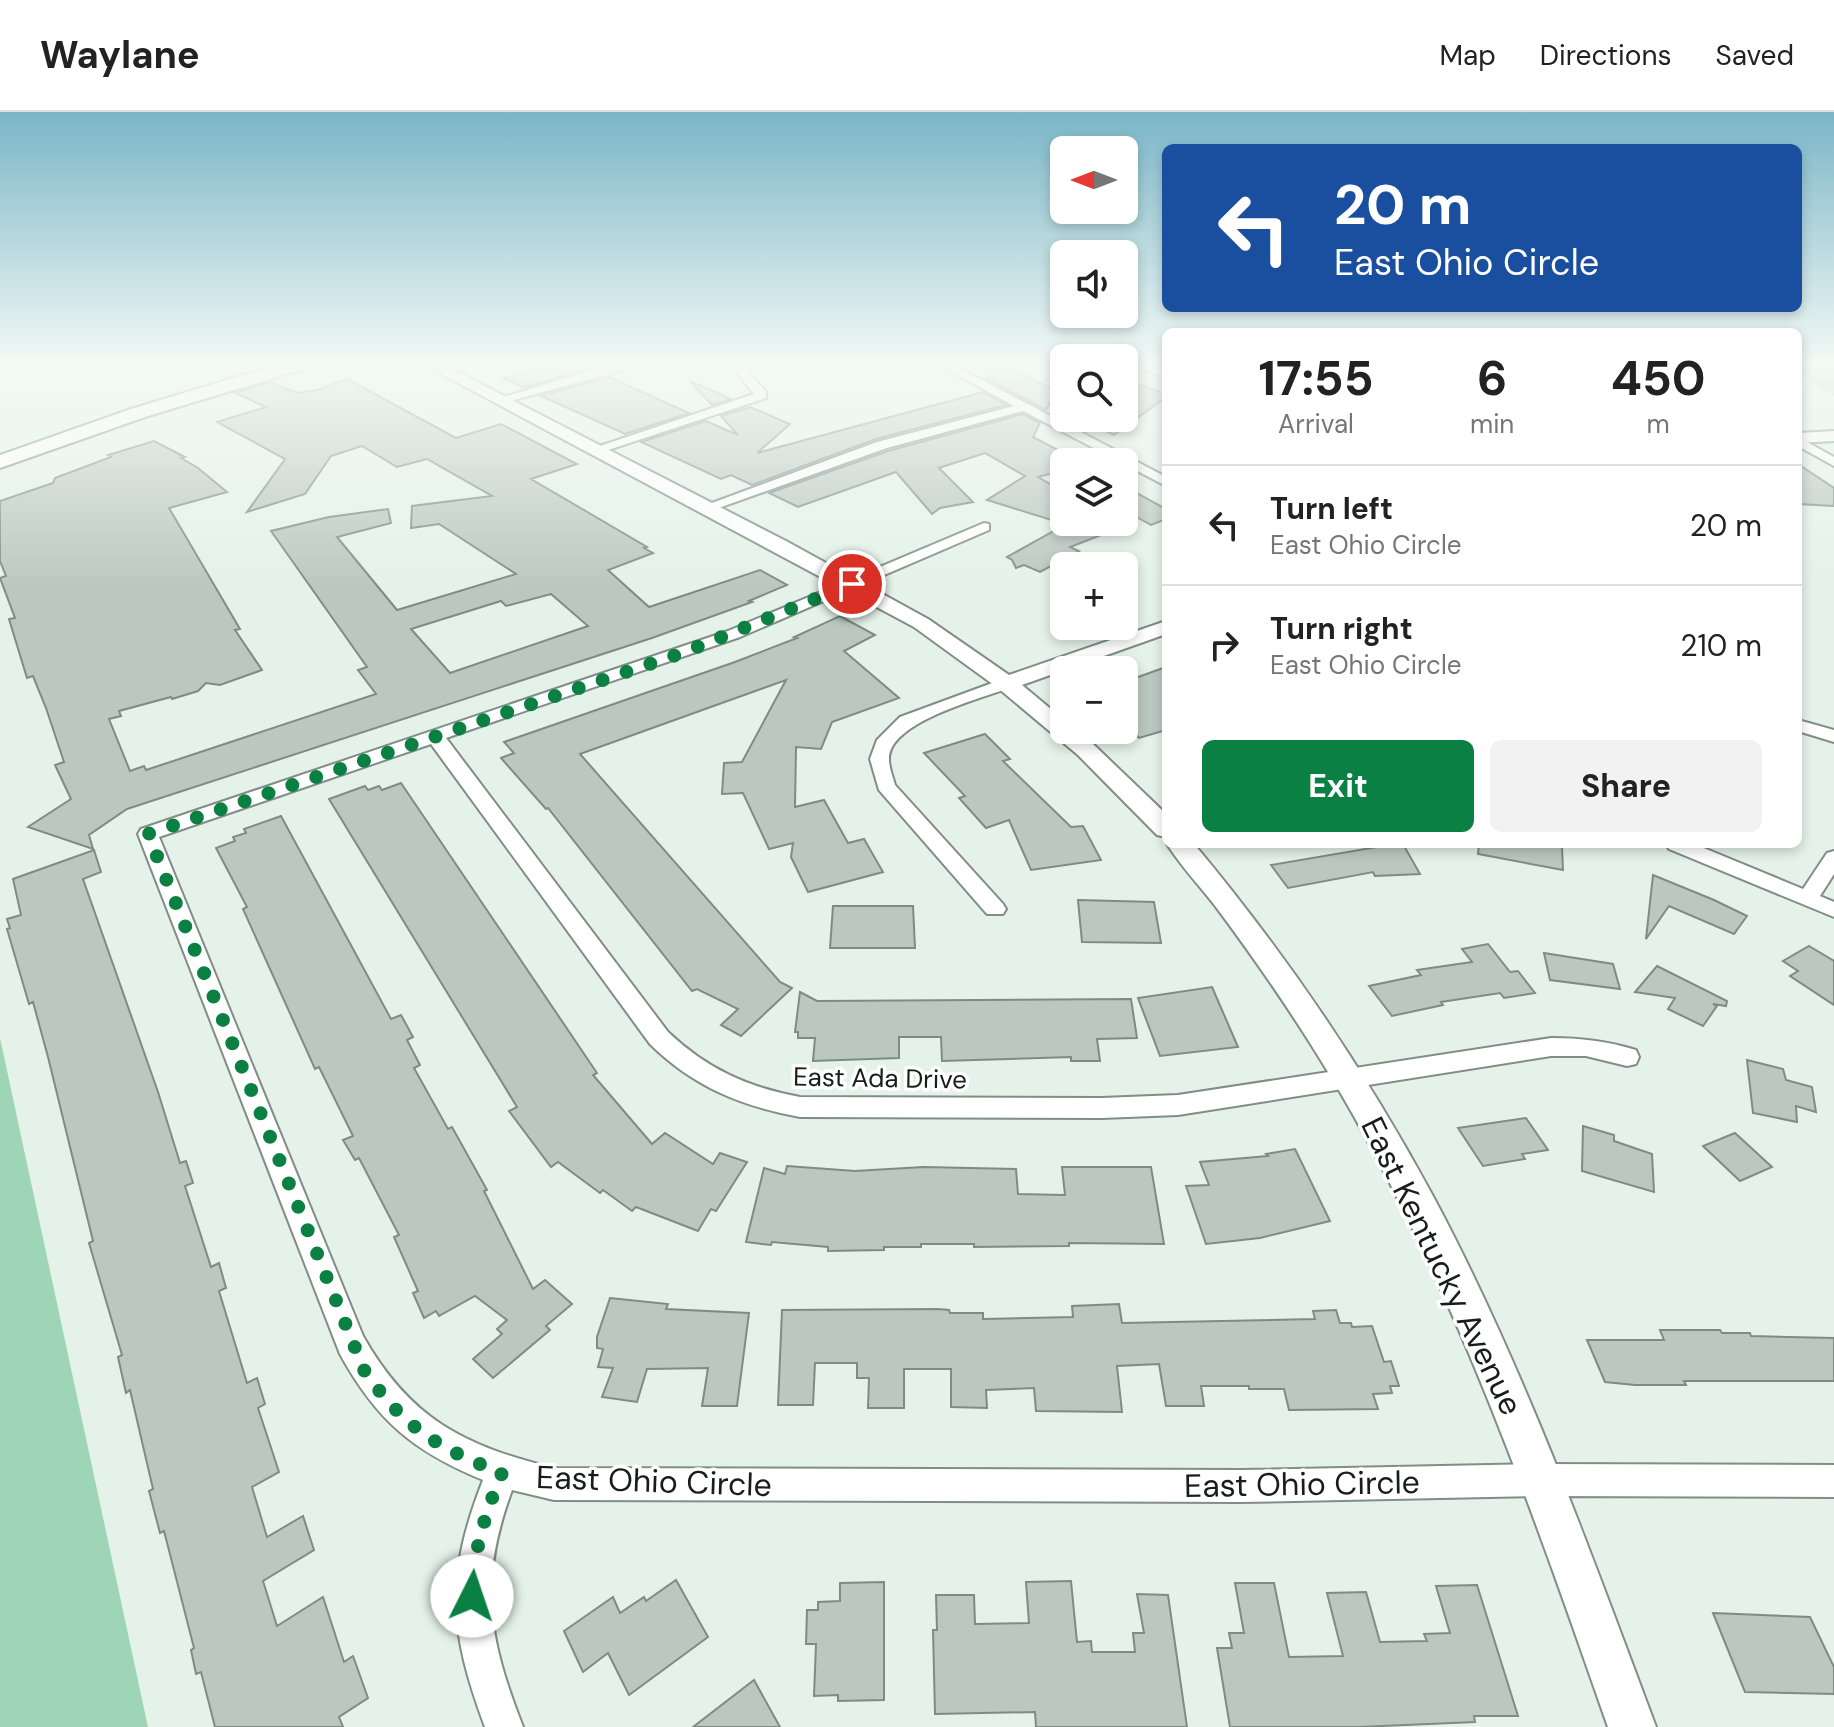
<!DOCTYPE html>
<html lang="en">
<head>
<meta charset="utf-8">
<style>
	:root { --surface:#fff; --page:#f2f2f2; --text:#222; --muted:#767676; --line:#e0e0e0; --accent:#0b8043 }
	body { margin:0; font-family:"DM Sans",sans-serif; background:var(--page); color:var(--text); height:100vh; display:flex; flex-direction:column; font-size:30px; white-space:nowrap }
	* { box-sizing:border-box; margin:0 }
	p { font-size:26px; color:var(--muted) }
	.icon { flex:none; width:44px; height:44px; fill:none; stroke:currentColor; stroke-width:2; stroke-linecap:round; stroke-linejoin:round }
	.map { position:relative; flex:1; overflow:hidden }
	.drawer { position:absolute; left:1162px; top:216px; width:640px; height:520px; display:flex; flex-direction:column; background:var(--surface); border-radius:12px; box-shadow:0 4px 12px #0003 }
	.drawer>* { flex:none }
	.guide { position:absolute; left:1162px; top:32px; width:640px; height:168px; border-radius:12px; box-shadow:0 4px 12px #0003; background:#1a4fa0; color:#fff; overflow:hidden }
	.needle { width:52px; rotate:270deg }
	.controls { position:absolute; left:1050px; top:24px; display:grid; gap:16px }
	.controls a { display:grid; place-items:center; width:88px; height:88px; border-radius:12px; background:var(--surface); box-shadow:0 4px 12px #0003; font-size:40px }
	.pin { position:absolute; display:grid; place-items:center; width:68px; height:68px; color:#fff; margin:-34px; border:4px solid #fff; border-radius:50%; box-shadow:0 2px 8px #0007 }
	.me { position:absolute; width:88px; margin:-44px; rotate:4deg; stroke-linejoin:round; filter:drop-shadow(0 0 6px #0008) }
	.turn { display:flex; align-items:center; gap:28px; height:168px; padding:0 40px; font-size:36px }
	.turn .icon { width:104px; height:104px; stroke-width:2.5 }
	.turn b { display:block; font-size:56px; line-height:68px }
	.eta { display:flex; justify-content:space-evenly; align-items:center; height:136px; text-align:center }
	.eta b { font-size:48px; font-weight:700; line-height:56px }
	.button { display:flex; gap:16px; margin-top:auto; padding:16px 40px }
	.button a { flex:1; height:92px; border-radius:12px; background:var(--accent); color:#fff; font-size:32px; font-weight:700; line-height:92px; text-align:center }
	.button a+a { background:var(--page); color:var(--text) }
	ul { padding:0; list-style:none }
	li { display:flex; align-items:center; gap:24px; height:120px; padding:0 40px; border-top:2px solid var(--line) }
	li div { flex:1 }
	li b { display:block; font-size:30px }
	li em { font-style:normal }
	header { display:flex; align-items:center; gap:48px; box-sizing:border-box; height:112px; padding:0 40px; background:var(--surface); border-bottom:2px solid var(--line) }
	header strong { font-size:38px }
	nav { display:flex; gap:44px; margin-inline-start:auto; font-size:28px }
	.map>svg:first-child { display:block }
</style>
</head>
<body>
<header>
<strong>Waylane</strong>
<nav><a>Map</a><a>Directions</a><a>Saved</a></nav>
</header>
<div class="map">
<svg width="1834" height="1615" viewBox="0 0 1834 1615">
	<rect width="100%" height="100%" fill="#e4f2e9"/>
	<g fill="#9ed5b6">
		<path d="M1798,250H1834V284L1798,261Z"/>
		<path d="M0,926L148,1615H0Z"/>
	</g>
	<g fill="#bbc8c0" stroke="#7f8c84" stroke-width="2" fill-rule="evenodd">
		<path d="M557,250H577L590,256L524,276L503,266Z"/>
		<path d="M983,250L1005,253L1056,279L1046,298L987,267Z"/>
		<path d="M609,265L689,301L625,322L541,284Z"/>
		<path d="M347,267L456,326L501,312L577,352L531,367L647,435L644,436L653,441L608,458L649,495L760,458L787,473L749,489L752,490L652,526L127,697L89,723L93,737L28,715L71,687L55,653L64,650L46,596L33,564L27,566L9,507L15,506L0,466L6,464L0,449V389L53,371L55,366L111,345L108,343L154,329L185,345L181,346L198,356L227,380L169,396L240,517L235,518L262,558L220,573L206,571L198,579L172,587L171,585L119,599L121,604L109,607L130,659L144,654L146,658L376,582L358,558L367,555L271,419L329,405L388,397L391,411L337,425L397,498L516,462L439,412L411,416L412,394L492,384L427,347L397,355L362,334L331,344L305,382L247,400L285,347L217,310L266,295L235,281L270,270L297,281L317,278ZM551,482L588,514L450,561L411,517L501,489L506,494Z"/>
		<path d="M1124,267L1166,282V285L1114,323L1080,306H1124Z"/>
		<path d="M690,269L731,287L712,293Z"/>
		<path d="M983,280L1006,293L876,327L752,373L731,363L721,367L641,330L706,309L738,323L721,304L750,295L790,312L757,341Z"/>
		<path d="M1023,302L1040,311L1033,325L1058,338L1064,358L1038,365L1064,380V412L987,388L1025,364L985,341L939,356L973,390L940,396L932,402L896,360L798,395L769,381L888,339Z"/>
		<path d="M1798,352L1834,376V394L1798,392Z"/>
		<path d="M1124,374L1166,397V407L1151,413L1124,398Z"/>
		<path d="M1116,413L1117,417L1070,435L1079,439L1040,460L1024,453L1016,456L1012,448L1007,445L1061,415Z"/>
		<path d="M840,504L875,523L844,539L899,586L832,610L821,637L796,635L795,695L824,688L848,731L864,727L883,760L808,780L791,745L793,731L769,737L743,681L722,682L724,651L742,650L786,568L580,642L780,870L792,876L741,924L721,913L738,897L697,877L692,879L548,696L546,697L501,646L514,641L504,630L735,550L797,526L794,525Z"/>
		<path d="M1166,555V618L1139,626L1124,612V570Z"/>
		<path d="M985,622L1010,647L1003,649L1071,715L1083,714L1101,748L1031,758L1009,708L986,716L959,686L965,684L924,641Z"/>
		<path d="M401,671L597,961L593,963L652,1032L665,1021L713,1052L720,1041L747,1050L716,1099L711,1097L698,1119L636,1095L632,1099L603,1078L600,1081L558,1050L551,1055L509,999L517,995L329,687L365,674L368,678L379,674L382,678Z"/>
		<path d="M281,704L391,907L401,903L413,925L407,928L420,953L414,956L448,1017L452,1015L487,1078L484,1079L533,1177L545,1168L572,1192L546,1214L550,1218L493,1266L473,1247L502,1222L497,1217L507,1208L475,1184L439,1204L436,1199L424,1206L413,1181L418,1179L394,1125L399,1123L359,1046L355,1048L343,1028L353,1024L319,955L315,957L243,797L247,795L216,736L235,729L233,725L246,721L244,717Z"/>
		<path d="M1376,732H1403L1420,762L1375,764L1373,760L1288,776L1271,753L1377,735Z"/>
		<path d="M1479,732H1545L1562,735L1563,758L1478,742Z"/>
		<path d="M94,738L101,760L83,767L158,980L180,1051L186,1049L193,1071L185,1074L211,1155L219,1151L226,1176L219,1179L247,1271L257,1266L265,1292L258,1296L279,1360L252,1375L267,1425L303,1404L314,1438L263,1469L277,1514L323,1485L344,1550L353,1544L368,1586L339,1605L343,1615H215L201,1560L196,1562L191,1538L194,1536L164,1419L160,1421L149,1379L153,1377L130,1278L126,1281L118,1245L122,1243L89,1131L93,1129L48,945L33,890L29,892L7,817L10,816L7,807L21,803L13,767Z"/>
		<path d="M1653,763L1714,788L1747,804L1734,822L1669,794L1646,827Z"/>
		<path d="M1078,788L1154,790L1161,831L1082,830Z"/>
		<path d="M833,794H913L915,836H830Z"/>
		<path d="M1488,832L1510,860L1518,859L1535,881L1504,886L1500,881L1441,890L1443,893L1392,904L1369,874L1421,863L1417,858L1472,850L1462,837Z"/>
		<path d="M1809,834L1834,849V893L1790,864L1798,859L1783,849Z"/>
		<path d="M1544,841L1613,852L1620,877L1550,868Z"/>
		<path d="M1657,854L1727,889L1726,894L1713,892L1717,894L1703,914L1668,897L1675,886L1635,880Z"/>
		<path d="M1212,875L1238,935L1160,944L1138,886Z"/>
		<path d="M800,880L817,889L1131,887L1137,926L1097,927L1100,949H1071V945L942,949L941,925H899V946L813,949L815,926H798V920H795Z"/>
		<path d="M1747,948L1783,957L1786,968L1812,975L1816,1000L1796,994L1797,1010L1753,1001Z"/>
		<path d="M1526,1006L1548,1038L1522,1042L1525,1047L1483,1054L1458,1016Z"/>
		<path d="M1583,1014L1614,1023V1029L1652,1042L1654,1080L1582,1059Z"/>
		<path d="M1735,1021L1772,1055L1740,1069L1703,1034Z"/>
		<path d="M1295,1037L1330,1109L1260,1126L1206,1132L1186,1074L1209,1073L1200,1050L1268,1044L1266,1042Z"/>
		<path d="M787,1054L855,1059L923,1055L1016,1057L1018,1082L1065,1083L1062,1055H1151L1164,1132L1069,1131V1134L974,1135V1132H921V1135H884V1138L828,1139V1135L772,1130L771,1133L746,1130L764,1056L785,1062Z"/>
		<path d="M610,1186L668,1192L666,1197L749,1201L737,1294H702L708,1256L647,1257L637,1290L602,1285L613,1256L598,1255L603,1237L597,1236V1225Z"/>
		<path d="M1119,1192L1122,1211L1315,1207L1313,1199L1336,1198L1340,1211H1351L1352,1215L1372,1214L1384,1250L1391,1249L1399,1274H1390L1392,1281L1373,1282L1378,1297L1289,1298L1284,1277H1249V1274H1201L1204,1294H1166L1159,1252L1117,1254L1122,1300L1036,1299L1034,1276L986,1278L987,1296L951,1295V1257H904V1296H868L869,1266H857V1251H815L813,1293H778L782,1198L938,1197L949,1198L950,1201H983V1207L1073,1205L1072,1194Z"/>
		<path d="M1660,1218H1720L1722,1221H1750L1751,1224L1834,1226V1269H1684L1686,1273H1635L1605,1270L1587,1228H1664Z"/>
		<path d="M676,1468L708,1525L629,1583L608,1541L583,1560L564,1519L613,1485L620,1501L644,1485L646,1489Z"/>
		<path d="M1071,1469L1077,1530L1091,1529L1092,1540H1135L1133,1521H1144L1137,1482L1168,1483L1187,1615H1036L1035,1600L935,1602L933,1518H937L936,1483H974L975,1512L1029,1511L1026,1470Z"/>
		<path d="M884,1470V1588L838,1589V1583L814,1584L816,1532H806L807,1498H818V1490L840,1489V1471Z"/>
		<path d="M1235,1471H1274L1289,1545L1343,1544L1327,1481L1366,1480L1380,1530L1427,1529L1424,1522L1450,1521L1436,1474L1477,1473L1518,1604H1474L1475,1610L1359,1615H1230L1217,1536H1232L1229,1521H1244Z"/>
		<path d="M1713,1501L1810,1505L1834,1555V1582L1745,1580Z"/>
		<path d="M754,1568L780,1615H693Z"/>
	</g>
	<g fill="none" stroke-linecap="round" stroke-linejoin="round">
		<g stroke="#818d86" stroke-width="4">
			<g id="minor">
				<path d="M629,250H652L500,292L494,288L590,259Z"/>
				<path d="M728,250H739L766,280V286L599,341L588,338L754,282Z"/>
				<path d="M934,250H948L1166,365V374L1023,299L887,336L713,398L701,395L877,330L1014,294Z"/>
				<path d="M1124,250H1140L1166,259V266Z"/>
				<path d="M1798,325L1834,345V354L1798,334Z"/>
				<path d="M984,411L989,412V418L740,525L446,626L668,920C707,957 747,975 800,985L1102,986L1178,983L1551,926C1581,926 1607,929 1636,938L1639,945L1636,952L1627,954L1586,944H1551L1178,1003L1102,1006L800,1005C741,994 694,975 650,932L431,632L159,725L363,1224C410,1307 464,1334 554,1356L1241,1358L1541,1352L1834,1353V1385L1541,1384L1241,1390L554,1388L512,1378C478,1470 488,1525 523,1615H485C449,1518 445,1466 483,1368C413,1339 377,1309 340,1242L138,722L141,717L728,519Z"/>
				<path d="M1006,566L1012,567L1015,571L1012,575C983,586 887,610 889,648C889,656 893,665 895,673L1003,792L1006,797L1003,802H987L879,678L870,647L877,628L900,605Z"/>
				<path d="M1798,608L1834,618V630L1798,619Z"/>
				<path d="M1666,732H1694L1803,777L1827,741L1834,739V762L1820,784L1834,790V805L1669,737Z"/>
			</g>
		</g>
		<g stroke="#818d86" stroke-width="4">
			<g id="tertiary">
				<path d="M419,250H438L786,429L928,507L1009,563L1166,509V522L1022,573L1064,608V618H1076L1094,633L1166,702V725L1157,723L1078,643L998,576L914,515Z"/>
				<path d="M1834,319V329L1798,331V321Z"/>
				<path d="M1167,732H1194C1286,842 1366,960 1434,1086C1524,1255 1589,1436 1656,1615H1608C1532,1398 1457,1180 1340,980C1303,917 1262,857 1219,799C1202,776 1182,756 1167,732Z"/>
			</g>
		</g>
		<g stroke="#818d86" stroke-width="4">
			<path id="primary" d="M286,250H316L313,254L145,305L0,356V343L131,297Z"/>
		</g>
		<use href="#minor" fill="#fff" fill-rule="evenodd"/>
		<use href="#tertiary" fill="#fff" fill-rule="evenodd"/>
		<use href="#primary" fill="#fff" fill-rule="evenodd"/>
	</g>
	<linearGradient id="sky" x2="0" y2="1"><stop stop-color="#7ab6c7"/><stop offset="0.53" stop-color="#f3f9f5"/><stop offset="1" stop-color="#f3f9f5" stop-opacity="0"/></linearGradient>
	<rect width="1834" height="476" fill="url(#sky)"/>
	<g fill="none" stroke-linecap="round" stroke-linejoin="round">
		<path stroke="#0b8043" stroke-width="14" stroke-dasharray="0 25.2" d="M472,1484C473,1440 485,1402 502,1361C438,1336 404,1316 364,1258L148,722L685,540L852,472"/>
	</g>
	<g text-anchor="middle" stroke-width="7" stroke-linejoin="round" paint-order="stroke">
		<g font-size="26" fill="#181d1a" stroke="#fff">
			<text transform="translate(880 966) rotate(1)" y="9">East Ada Drive</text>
		</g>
		<g font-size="32" fill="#181d1a" stroke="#fff">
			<text transform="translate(1442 1154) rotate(64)" y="11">East Kentucky Avenue</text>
			<text transform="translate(654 1369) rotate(2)" y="11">East Ohio Circle</text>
			<text transform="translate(1302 1372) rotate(-1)" y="11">East Ohio Circle</text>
		</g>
	</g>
</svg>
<div class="controls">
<a><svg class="needle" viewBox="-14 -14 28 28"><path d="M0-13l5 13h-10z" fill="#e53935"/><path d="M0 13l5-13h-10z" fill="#767676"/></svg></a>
<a><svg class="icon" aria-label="sound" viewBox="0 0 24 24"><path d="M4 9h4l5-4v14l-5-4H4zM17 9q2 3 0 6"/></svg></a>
<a><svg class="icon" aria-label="search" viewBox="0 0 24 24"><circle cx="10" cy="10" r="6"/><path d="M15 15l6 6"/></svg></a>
<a><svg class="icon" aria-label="layers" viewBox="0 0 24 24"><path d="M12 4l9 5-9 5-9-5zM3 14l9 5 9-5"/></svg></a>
<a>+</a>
<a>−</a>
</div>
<div class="pin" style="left:852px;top:472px;background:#d93025"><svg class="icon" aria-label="arrive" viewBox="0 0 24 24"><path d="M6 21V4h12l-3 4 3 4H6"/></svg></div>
<svg class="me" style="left:472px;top:1484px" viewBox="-20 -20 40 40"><circle r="19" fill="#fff"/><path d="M0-13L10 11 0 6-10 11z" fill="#0b8043"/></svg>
<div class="guide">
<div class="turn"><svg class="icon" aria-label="left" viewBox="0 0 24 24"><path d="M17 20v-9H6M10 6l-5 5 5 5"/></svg><div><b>20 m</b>East Ohio Circle</div></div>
</div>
<section class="drawer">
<div class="eta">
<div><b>17:55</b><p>Arrival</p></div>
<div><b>6</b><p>min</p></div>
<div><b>450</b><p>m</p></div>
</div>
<ul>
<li><svg class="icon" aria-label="left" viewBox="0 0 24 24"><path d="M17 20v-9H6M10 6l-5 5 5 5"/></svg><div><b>Turn left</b><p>East Ohio Circle</p></div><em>20 m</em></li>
<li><svg class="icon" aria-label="right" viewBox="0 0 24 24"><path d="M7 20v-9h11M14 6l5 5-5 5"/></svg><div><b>Turn right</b><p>East Ohio Circle</p></div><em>210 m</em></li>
</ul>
<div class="button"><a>Exit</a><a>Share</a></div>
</section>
</div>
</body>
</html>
